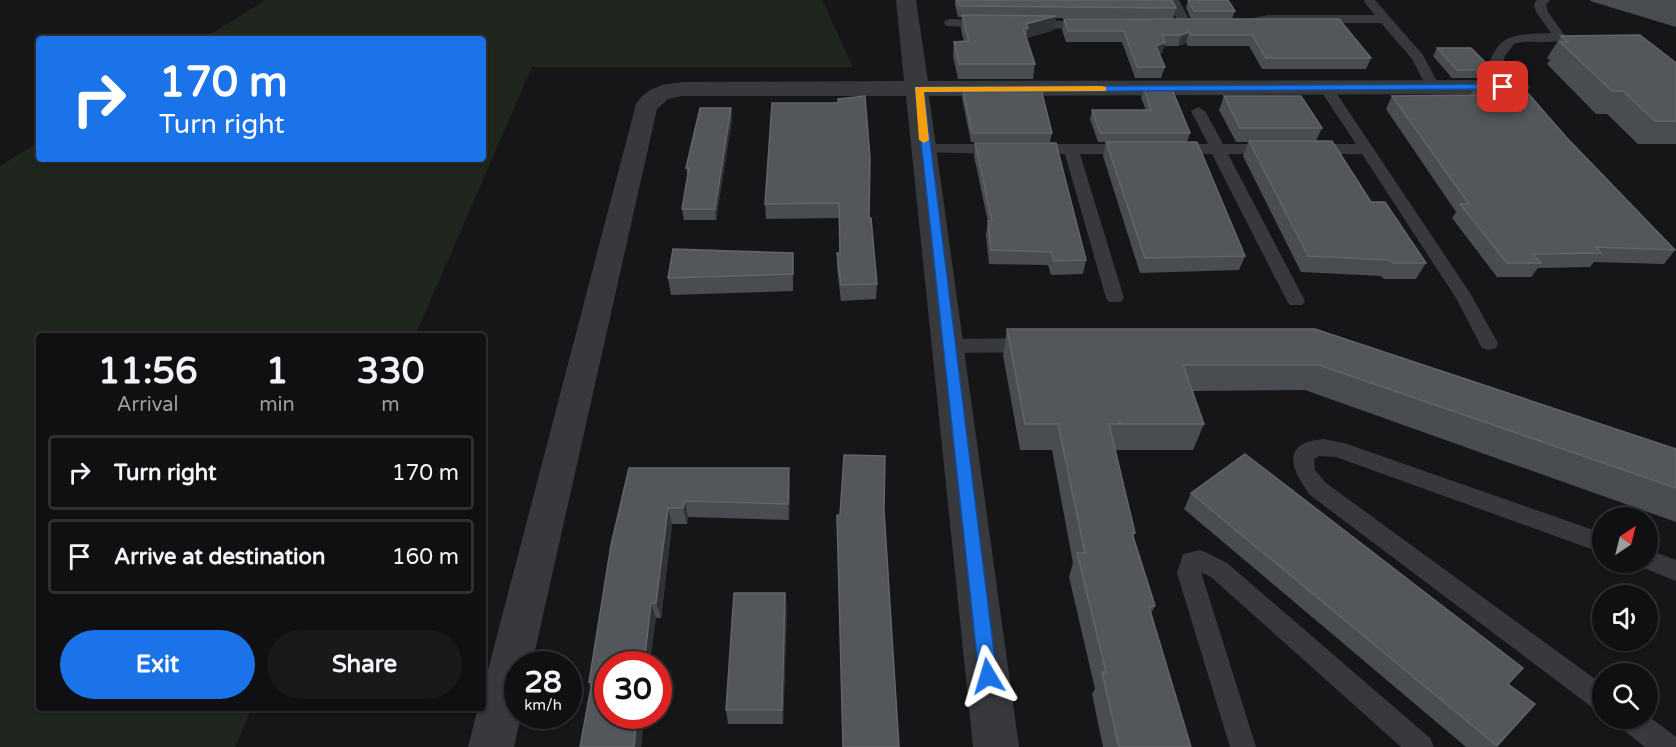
<!DOCTYPE html>
<html lang="en">
<head>
<meta charset="utf-8">
<style>
	:root { --surface:#101012; --page:#19191b; --text:#f1f3f6; --muted:#9c9d9f; --line:#303032; --accent:#1a73e8 }
	body { margin:0; font-family:"Varela Round",sans-serif; background:var(--page); color:var(--text); height:100vh; display:flex; flex-direction:column; font-size:22px; white-space:nowrap }
	* { box-sizing:border-box; margin:0 }
	p { font-size:20px; color:var(--muted) }
	.icon { flex:none; width:33px; height:33px; fill:none; stroke:currentColor; stroke-width:2; stroke-linecap:round; stroke-linejoin:round }
	.map { position:relative; flex:1; overflow:hidden }
	.details { position:absolute; left:36px; top:333px; width:450px; height:378px; display:flex; flex-direction:column; background:var(--surface); border-radius:6px; box-shadow:0 2px 4px #0004,0 0 0 2px var(--line) }
	.details>* { flex:none }
	.guide { position:absolute; left:36px; top:36px; width:450px; height:126px; border-radius:6px; box-shadow:0 2px 4px #0004,0 0 0 2px var(--line); background:#1a73e8; color:#fff; overflow:hidden }
	.needle { width:39px; rotate:35deg }
	.fabs { position:absolute; left:1592px; top:507px; display:grid; gap:12px }
	.fabs a { display:grid; place-items:center; width:66px; height:66px; border-radius:50%; background:var(--surface); box-shadow:0 2px 4px #0004,0 0 0 2px var(--line); font-size:30px }
	.speed { position:absolute; left:504px; top:651px; display:flex; gap:12px; font-size:30px; font-weight:700; text-align:center }
	.speed>* { display:grid; place-content:center; width:78px; height:78px; border-radius:50%; background:var(--surface); box-shadow:0 2px 4px #0004,0 0 0 2px var(--line); line-height:1 }
	.speed small { font-size:15px; font-weight:400 }
	.speed .limit { border:9px solid #d22; background:#fff; color:#111 }
	.pin { position:absolute; display:grid; place-items:center; width:51px; height:51px; color:#fff; margin:-26px; border-radius:12px; box-shadow:0 3px 9px #0006 }
	.me { position:absolute; width:66px; margin:-33px; rotate:353deg; stroke-linejoin:round; filter:drop-shadow(0 0 4px #0008) }
	.turn { display:flex; align-items:center; gap:21px; height:126px; padding:0 24px; font-size:27px }
	.turn .icon { width:78px; height:78px; stroke-width:2.5 }
	.turn b { display:block; font-size:42px; line-height:51px }
	.eta { display:flex; justify-content:space-evenly; align-items:center; height:102px; text-align:center }
	.eta b { font-size:36px; font-weight:700; line-height:42px }
	.cta { display:flex; gap:12px; margin-top:auto; padding:12px 24px }
	.cta a { flex:1; height:69px; border-radius:36px; background:var(--accent); color:#fff; font-size:24px; font-weight:700; line-height:69px; text-align:center }
	.cta a+a { background:var(--page); color:var(--text) }
	ul { padding:0; list-style:none }
	li { display:flex; align-items:center; gap:18px; height:75px; margin:0 12px 9px; padding:0 12px; border:3px solid var(--line); border-radius:6px }
	li div { flex:1 }
	li b { display:block; font-size:22px }
	li em { font-style:normal }
	.map>svg:first-child { display:block }
</style>
</head>
<body>
<div class="map">
<svg width="1676" height="747" viewBox="0 0 1676 747">
	<rect width="100%" height="100%" fill="#161618"/>
	<path fill="#1e261e" d="M265,0H822L853,67H532L415,336H39V708H252L235,747H0V166L39,142V159H483V39H203Z"/>
	<g fill="none" stroke-linecap="round" stroke-linejoin="round">
		<g fill="#37393d" fill-rule="evenodd">
			<path d="M1167,0H1179L1192,25L1191,28H1181Z"/>
			<path d="M1365,0H1375L1423,55L1440,87L1438,90H1428L1412,59L1381,23H1268L1241,29L1235,25L1236,22L1268,15H1375L1364,2Z"/>
			<path d="M1537,0H1550L1546,5L1548,12L1566,37C1555,47 1529,38 1514,44L1505,56L1495,87L1493,90H1483L1481,87C1497,39 1498,34 1551,33L1536,12L1534,4Z"/>
			<path d="M950,19L987,20L993,24L987,28L946,26L944,23L946,20Z"/>
			<path d="M1028,21H1089L1095,25L1089,29L1023,28L1022,25Z"/>
			<path d="M1326,84L1331,85L1470,293L1498,343L1496,348L1489,350L1482,348L1456,298L1362,154H1311L1303,149L1311,144H1356L1319,88Z"/>
			<path d="M1198,107L1205,111L1223,144H1270L1278,149L1270,154H1228L1305,301L1302,305H1290L1287,301L1212,154H1173L1165,149L1173,144H1208L1191,111Z"/>
			<path d="M925,144H1000L1008,149L1000,154L920,152L917,149Z"/>
			<path d="M1032,144H1129L1137,149L1129,154H1080L1124,298L1121,302H1109L1106,298L1065,154L1027,152L1024,149Z"/>
			<path d="M1030,338L1037,340L1039,345L1037,350L1030,352L949,353L942,351L940,346L942,341L949,339Z"/>
			<path d="M1323,439L1344,443L1602,533V553L1336,457L1319,456L1314,459L1315,470L1326,483L1602,684V711L1593,708L1310,495C1292,471 1279,443 1323,439Z"/>
			<path d="M1647,549L1676,560V581L1639,566L1637,562H1647Z"/>
			<path d="M1201,550L1227,563L1430,738L1434,747H1401L1211,577L1201,572L1256,747H1230L1177,573L1183,554Z"/>
			<path d="M1647,715L1676,737V747H1645L1620,727L1616,718H1647Z"/>
		</g>
		<path fill="#37393d" fill-rule="evenodd" d="M896,0H916L928,81L1518,80L1526,82L1530,87L1526,92L1518,94L929,96L1019,747H973L906,96H682L668,99L657,109L532,664H518V716H521L514,747H468L478,708H483V689L636,104C647,87 663,84 682,82L904,81Z"/>
	</g>
	<g fill="#494c50">
		<path d="M955,0H1172L1176,8L1173,19L1056,18L1054,30L1026,38L1035,64L1033,79H958L953,56L954,42H964L961,29L962,17H958L955,5Z"/>
		<path d="M1188,0L1235,11L1232,19H1191L1186,8Z"/>
		<path d="M1591,0H1676V27L1590,1Z"/>
		<path d="M1064,19H1339L1371,58L1366,69H1262L1249,46H1188L1186,43L1178,46H1164L1162,53L1159,55L1165,67L1161,78H1135L1122,42H1066L1062,30Z"/>
		<path d="M1561,36L1676,63V144H1638L1607,114H1596L1547,64L1550,60L1547,58Z"/>
		<path d="M1437,48L1486,70L1482,78H1452L1433,56Z"/>
		<path d="M1477,83L1566,137L1675,250L1664,264L1594,262L1590,267L1538,268L1531,277H1497L1452,218L1456,212L1386,109L1392,96L1470,95Z"/>
		<path d="M1144,89L1190,133L1187,142H1098L1090,119L1092,110H1146L1141,98Z"/>
		<path d="M963,90L1052,133L1050,142H971L962,98Z"/>
		<path d="M1224,96L1322,128L1316,141L1426,263L1416,279H1384L1381,276L1301,272L1243,156L1248,142H1236L1219,110Z"/>
		<path d="M838,103L869,218L877,284L876,299L841,301L837,268V253H839V218L766,219L765,204Z"/>
		<path d="M731,108L732,119L716,220H684L682,209L688,177L686,168Z"/>
		<path d="M1106,142L1245,256L1239,270L1140,273L1103,156Z"/>
		<path d="M975,143L1086,260L1083,274L1051,275L1048,265L989,264L986,235L988,222L974,156Z"/>
		<path d="M793,253V291L671,295L668,278Z"/>
		<path d="M1007,329H1315L1676,449V522L1305,390L1192,391L1204,424L1193,450H1115L1135,533L1133,537L1155,606L1151,613L1191,747H1103L1092,694L1095,689L1069,577L1073,563L1052,450H1020L1003,355Z"/>
		<path d="M629,468L790,485L789,520L688,517L687,524H672L661,618H656L608,716H644L641,747H580L591,688L589,682Z"/>
		<path d="M1191,493L1508,684L1497,746L1495,747H1466L1184,509Z"/>
		<path d="M785,593L787,609L783,724H728L726,710Z"/>
	</g>
	<g fill="#303235">
		<path d="M1056,16L1054,30L1026,38L1028,28L1026,24Z"/>
		<path d="M1189,32L1186,43L1178,46L1181,35Z"/>
		<path d="M1165,42L1162,53L1153,57L1156,46Z"/>
		<path d="M731,108L732,119L716,220L715,209Z"/>
		<path d="M789,468L790,485L789,520L788,504Z"/>
		<path d="M685,501L688,517L687,524L683,508Z"/>
		<path d="M668,508L672,524L661,618L656,603Z"/>
		<path d="M785,593L787,609L783,724L782,710Z"/>
		<path d="M651,603L656,618L650,664H644Z"/>
		<path d="M637,716H644L641,747H634Z"/>
	</g>
	<g fill="#53575b" stroke="#61656a" stroke-width="1.5">
		<path d="M957,0H1172L1176,8L959,6Z"/>
		<path d="M1188,0H1228L1235,11H1194Z"/>
		<path d="M962,15L1056,16L1026,24L1028,28H1023L1035,64H959L954,42L969,41Z"/>
		<path d="M1064,19H1339L1371,58H1266L1252,35H1191L1189,32L1181,35H1162L1165,42L1156,46L1165,67H1137L1124,31H1068Z"/>
		<path d="M1640,35L1676,63V121H1655L1623,91H1612L1560,42H1568L1561,36Z"/>
		<path d="M1437,48H1471L1488,65L1486,70H1457Z"/>
		<path d="M1477,83H1519L1566,137L1675,250L1596,247L1601,253L1533,254L1541,263H1507L1460,204H1469L1392,96L1487,95Z"/>
		<path d="M1041,89L1052,133H972L963,90Z"/>
		<path d="M1144,89H1172L1190,133H1100L1092,110H1151Z"/>
		<path d="M865,96L870,158L869,218H871L877,284L841,285L837,253H840L839,203L765,204L772,103H838V99Z"/>
		<path d="M1224,96H1301L1322,128H1240Z"/>
		<path d="M700,108H731L715,209H682L689,168H686Z"/>
		<path d="M1249,141H1332L1371,202H1385L1426,263H1393L1390,260L1308,256Z"/>
		<path d="M1106,142H1197L1245,256L1145,258Z"/>
		<path d="M975,143H1056L1086,260L1054,261L1051,252L991,250L988,221H992Z"/>
		<path d="M673,249L793,253V274L668,278Z"/>
		<path d="M1007,329H1315L1676,449V488L1319,365H1183L1204,424H1122L1119,422L1120,424H1109L1135,533H1132L1155,606L1149,607L1191,747H1119L1102,672H1106L1077,553H1085L1058,424H1025Z"/>
		<path d="M1245,454L1523,668L1508,684L1535,704L1497,746L1191,493Z"/>
		<path d="M844,455L885,456L884,510L899,747H843L837,515H840Z"/>
		<path d="M629,468H789L788,504L685,501L683,508H668L656,603H651L644,664H608V716H637L634,747H580L592,682H589L611,545Z"/>
		<path d="M734,593H785L782,710H726Z"/>
	</g>
	<path fill="#1a73e8" stroke="#114b97" stroke-width="1.5" d="M1503,84L1508,87L1507,89L924,92L997,676L994,682L988,685L982,682L979,676L915,87Z"/>
	<path fill="#f59e0b" d="M1102,86L1106,87V91L924,92L929,140L924,143L919,140L915,87Z"/>
</svg>
<div class="fabs">
<a><svg class="needle" viewBox="-14 -14 28 28"><path d="M0-13l5 13h-10z" fill="#e53935"/><path d="M0 13l5-13h-10z" fill="#9c9d9f"/></svg></a>
<a><svg class="icon" aria-label="sound" viewBox="0 0 24 24"><path d="M4 9h4l5-4v14l-5-4H4zM17 9q2 3 0 6"/></svg></a>
<a><svg class="icon" aria-label="search" viewBox="0 0 24 24"><circle cx="10" cy="10" r="6"/><path d="M15 15l6 6"/></svg></a>
</div>
<div class="speed"><div>28<small>km/h</small></div><div class="limit">30</div></div>
<div class="pin" style="left:1503px;top:87px;background:#d93025"><svg class="icon" aria-label="arrive" viewBox="0 0 24 24"><path d="M6 21V4h12l-3 4 3 4H6"/></svg></div>
<svg class="me" style="left:988px;top:676px" viewBox="-20 -20 40 40"><path d="M0-17L14 15 0 8-14 15z" fill="#1a73e8" stroke="#fff" stroke-width="4"/></svg>
<div class="guide">
<div class="turn"><svg class="icon" aria-label="right" viewBox="0 0 24 24"><path d="M7 20v-9h11M14 6l5 5-5 5"/></svg><div><b>170 m</b>Turn right</div></div>
</div>
<section class="details">
<div class="eta">
<div><b>11:56</b><p>Arrival</p></div>
<div><b>1</b><p>min</p></div>
<div><b>330</b><p>m</p></div>
</div>
<ul>
<li><svg class="icon" aria-label="right" viewBox="0 0 24 24"><path d="M7 20v-9h11M14 6l5 5-5 5"/></svg><div><b>Turn right</b></div><em>170 m</em></li>
<li><svg class="icon" aria-label="arrive" viewBox="0 0 24 24"><path d="M6 21V4h12l-3 4 3 4H6"/></svg><div><b>Arrive at destination</b></div><em>160 m</em></li>
</ul>
<div class="cta"><a>Exit</a><a>Share</a></div>
</section>
</div>
</body>
</html>
